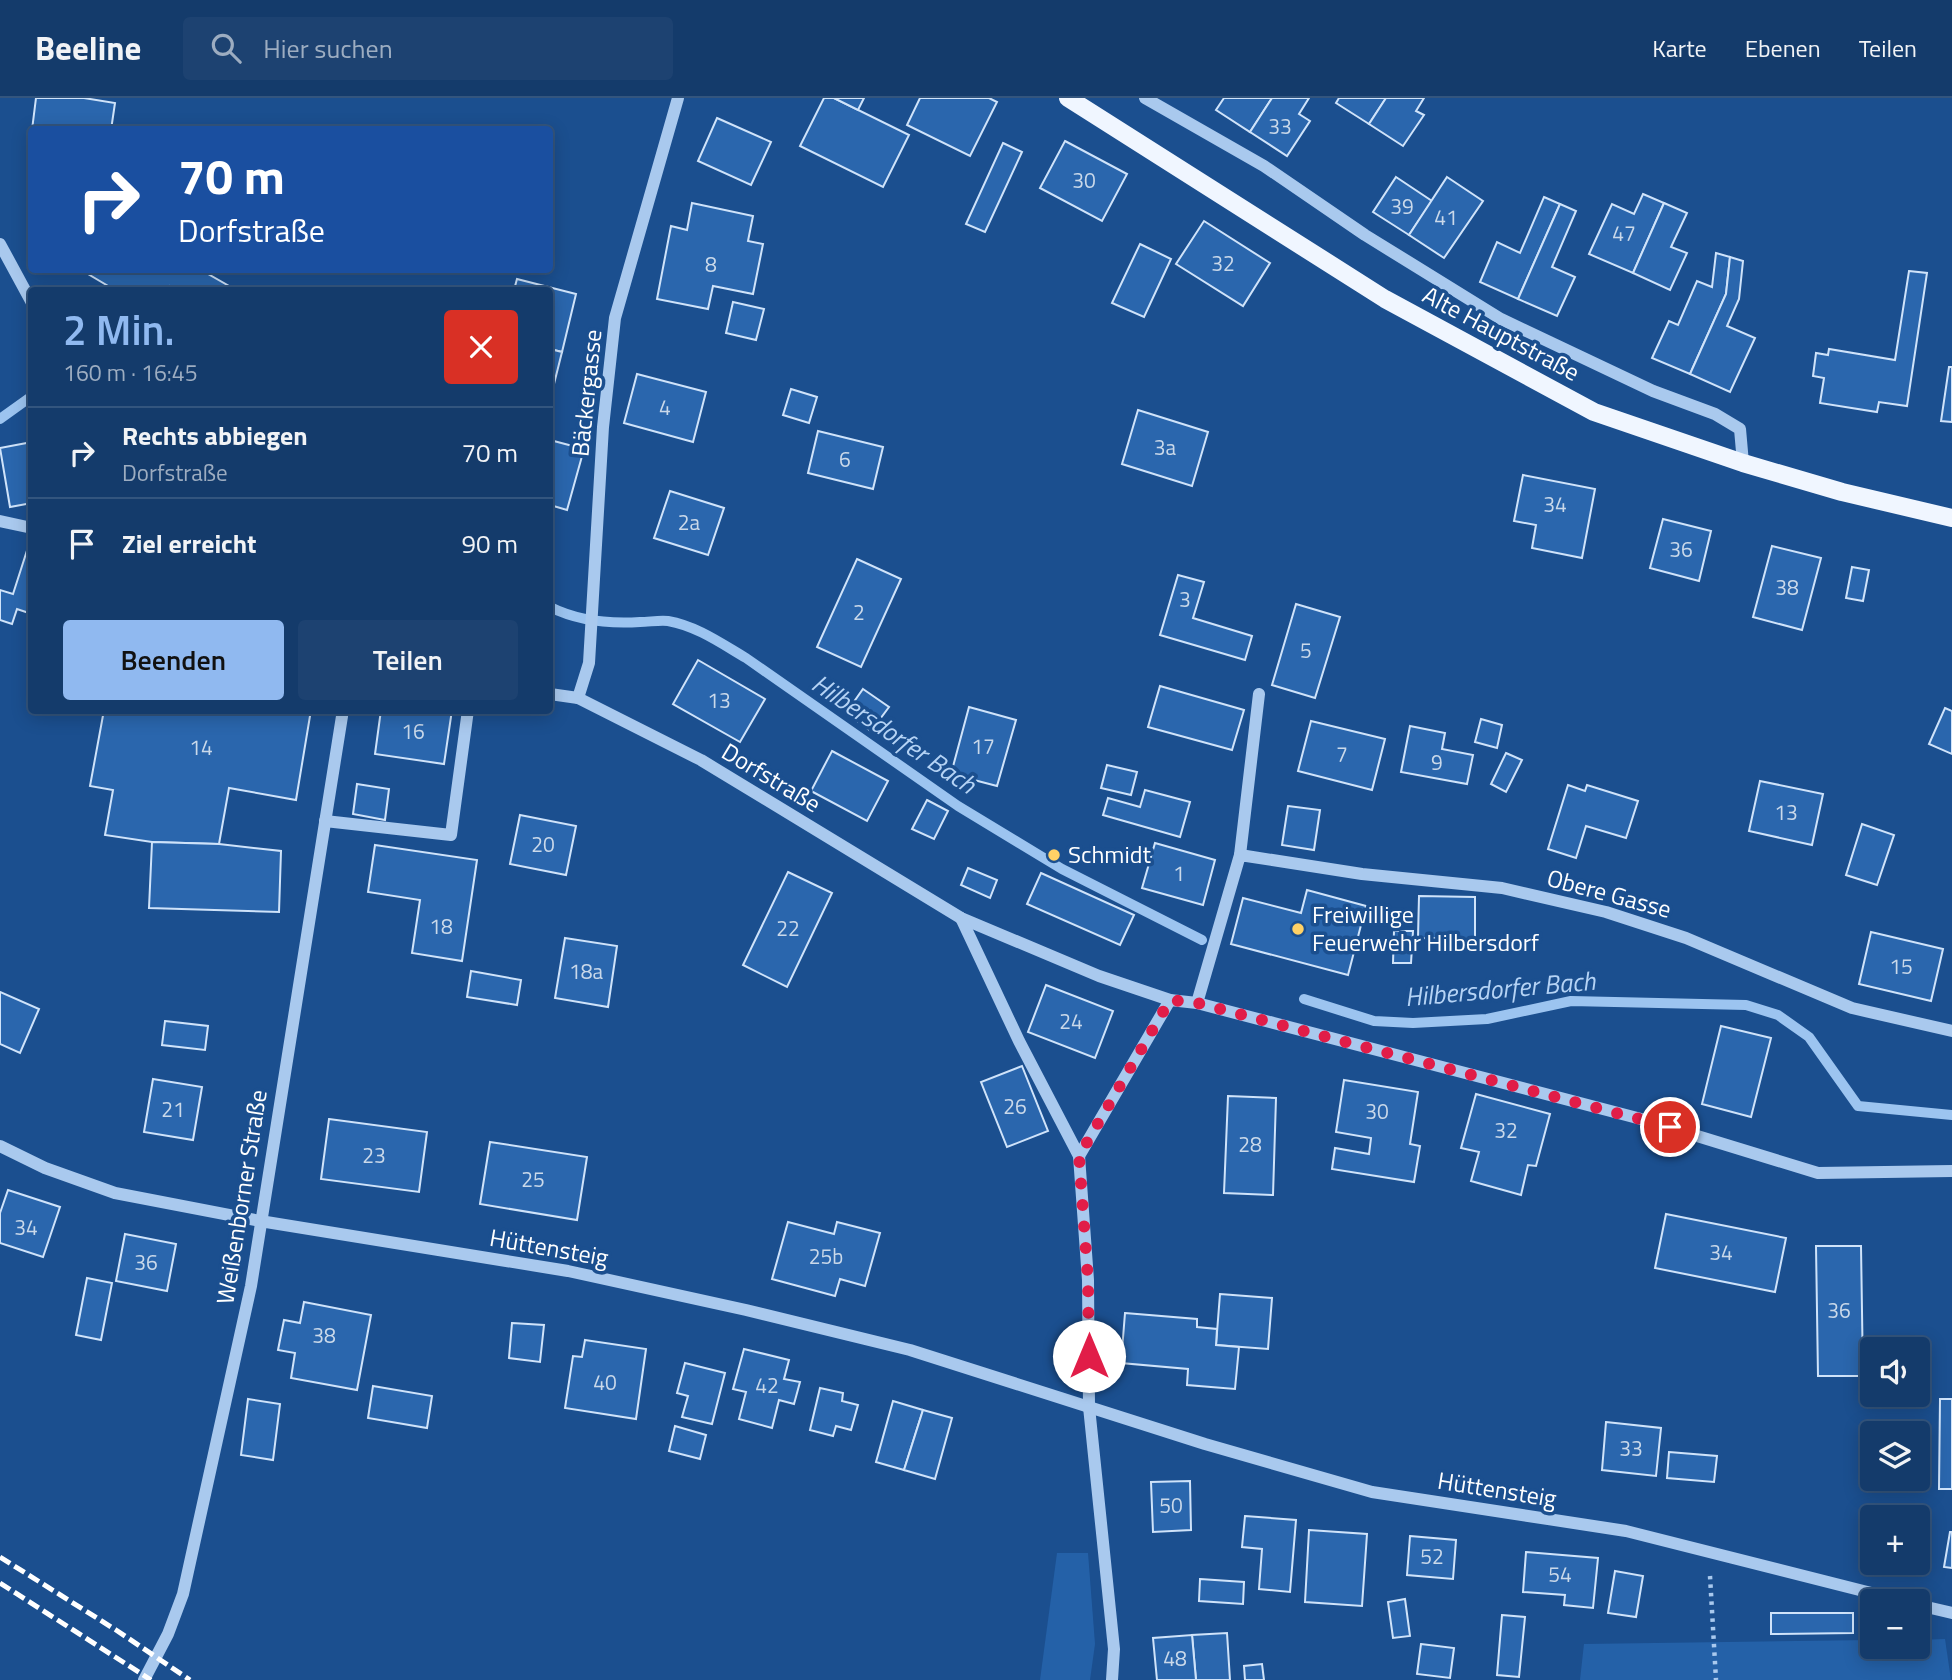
<!DOCTYPE html>
<html lang="de">
<head>
<meta charset="utf-8">
<style>
	:root { --surface:#143b6b; --page:#1d4271; --text:#f1f3f6; --muted:#9dadc1; --line:#33557e; --accent:#90b9f0 }
	body { margin:0; font-family:"Titillium Web",sans-serif; background:var(--page); color:var(--text); height:100vh; display:flex; flex-direction:column; font-size:26px; white-space:nowrap }
	* { box-sizing:border-box; margin:0 }
	p { font-size:23px; color:var(--muted) }
	.icon { flex:none; width:38px; height:38px; fill:none; stroke:currentColor; stroke-width:2; stroke-linecap:round; stroke-linejoin:round }
	.map { position:relative; flex:1; overflow:hidden }
	.details { position:absolute; left:28px; top:189px; width:525px; height:427px; display:flex; flex-direction:column; background:var(--surface); border-radius:7px; box-shadow:0 4px 18px #0003,0 0 0 2px var(--line) }
	.details>* { flex:none }
	.banner { position:absolute; left:28px; top:28px; width:525px; height:147px; border-radius:7px; box-shadow:0 4px 18px #0003,0 0 0 2px var(--line); background:#1a4fa0; color:#fff; overflow:hidden }
	.fabs { position:absolute; left:1860px; top:1239px; display:grid; gap:14px }
	.fabs a { display:grid; place-items:center; width:70px; height:70px; border-radius:7px; background:var(--surface); box-shadow:0 4px 18px #0003,0 0 0 2px var(--line); font-size:35px }
	.pin { position:absolute; display:grid; place-items:center; width:60px; height:60px; color:#fff; margin:-30px; border:4px solid #fff; border-radius:50%; box-shadow:0 2px 7px #0007 }
	.me { position:absolute; width:77px; margin:-38px; rotate:0deg; stroke-linejoin:round; filter:drop-shadow(0 0 5px #0008) }
	.turn { display:flex; align-items:center; gap:24px; height:147px; padding:0 35px; font-size:32px }
	.turn .icon { width:91px; height:91px; stroke-width:2.5 }
	.turn b { display:block; font-size:49px; line-height:60px }
	.round { display:grid; place-items:center; flex:none; width:74px; height:74px; border-radius:7px; background:var(--page) }
	.headline { display:flex; align-items:center; justify-content:space-between; height:119px; padding:0 35px }
	h1 { font-size:42px; font-weight:600; line-height:52px; color:var(--accent) }
	.button { display:flex; gap:14px; margin-top:auto; padding:14px 35px }
	.button a { flex:1; height:80px; border-radius:7px; background:var(--accent); color:#111; font-size:28px; font-weight:600; line-height:80px; text-align:center }
	.button a+a { background:var(--page); color:var(--text) }
	ul { padding:0; list-style:none }
	li { display:flex; align-items:center; gap:21px; height:91px; padding:0 35px; border-top:2px solid var(--line) }
	li div { flex:1 }
	li b { display:block; font-size:26px }
	li em { font-style:normal }
	header { display:flex; align-items:center; gap:42px; box-sizing:border-box; height:98px; padding:0 35px; background:var(--surface); border-bottom:2px solid var(--line) }
	header strong { font-size:33px }
	nav { display:flex; gap:38px; margin-inline-start:auto; font-size:24px }
	.search { width:490px; height:63px; background:var(--page); display:flex; align-items:center; gap:18px; box-sizing:border-box; padding:0 24px; border-radius:7px; color:var(--muted); font-size:26px }
	.map>svg:first-child { display:block }
</style>
</head>
<body>
<header>
<strong>Beeline</strong>
<div class="search"><svg class="icon" aria-label="search" viewBox="0 0 24 24"><circle cx="10" cy="10" r="6"/><path d="M15 15l6 6"/></svg>Hier suchen</div>
<nav><a>Karte</a><a>Ebenen</a><a>Teilen</a></nav>
</header>
<div class="map">
<svg width="1952" height="1582" viewBox="0 0 1952 1582">
	<rect width="100%" height="100%" fill="#1b4f8f"/>
	<g fill="#2461a8">
		<path d="M1057,1455H1088L1095,1546L1090,1582H1040Z"/>
		<path d="M1945,1541L1951,1582H1580L1584,1546L1872,1542V1549H1918V1542Z"/>
	</g>
	<g fill="none" stroke-linecap="round" stroke-linejoin="round">
		<g stroke="#9cc4f0" stroke-width="10">
			<path d="M0,321L32,298"/>
			<path d="M550,509C578,523 609,526 640,524C649,524 659,522 668,523C697,528 722,546 746,560L958,708L1062,771L1202,842"/>
			<path d="M1304,901L1374,923L1413,925L1487,921L1571,903L1746,907L1778,917L1809,939L1858,1008L1952,1017"/>
		</g>
	</g>
	<g fill="#2a66ad" stroke="#cfe3fa" stroke-width="2">
		<path d="M36,0H84L115,5L111,32H32Z"/>
		<path d="M824,0H834L909,37L883,89L800,48Z"/>
		<path d="M834,0H864L858,12Z"/>
		<path d="M920,0H989L997,4L970,58L907,27Z"/>
		<path d="M1224,0H1272L1250,34L1216,12Z"/>
		<path d="M1272,0H1309L1299,16L1310,23L1287,58L1250,34Z"/>
		<path d="M1339,0H1386L1369,26L1336,5Z"/>
		<path d="M1386,0H1424L1416,13L1424,17L1403,48L1369,26Z"/>
		<path d="M717,20L771,44L751,87L698,63Z"/>
		<path d="M1065,43L1127,76L1102,123L1040,90Z"/>
		<path d="M1003,45L1022,54L985,134L966,126Z"/>
		<path d="M1396,79L1432,103L1409,137L1373,114Z"/>
		<path d="M1447,79L1483,103L1444,160L1409,137Z"/>
		<path d="M1643,96L1664,105L1633,175L1589,156L1612,106L1634,116Z"/>
		<path d="M1544,99L1560,106L1518,201L1480,184L1497,144L1520,155Z"/>
		<path d="M692,105L753,118L748,143L763,146L753,196L713,188L708,211L657,201L671,128L687,132Z"/>
		<path d="M1664,105L1687,115L1671,149L1687,155L1670,192L1633,175Z"/>
		<path d="M1560,106L1576,113L1552,169L1575,179L1557,218L1518,201Z"/>
		<path d="M1204,123L1270,165L1243,208L1176,166Z"/>
		<path d="M1140,146L1171,161L1144,219L1112,205Z"/>
		<path d="M1716,155L1730,159L1726,196L1690,276L1652,260L1669,223L1678,227L1697,183L1712,189Z"/>
		<path d="M1730,159L1743,163L1739,201L1727,228L1755,240L1730,294L1690,276L1726,196Z"/>
		<path d="M91,172H201L236,192H177L170,188L167,192H115L88,176Z"/>
		<path d="M1909,173L1927,175L1907,308L1879,304L1877,314L1820,305L1824,280L1813,278L1816,255L1828,257L1829,251L1895,262Z"/>
		<path d="M517,181L576,196L562,254L550,251V192H514Z"/>
		<path d="M733,204L764,211L756,242L726,235Z"/>
		<path d="M550,251L562,254L553,290L550,289Z"/>
		<path d="M1949,269H1952V324L1941,323Z"/>
		<path d="M637,276L706,294L693,344L624,325Z"/>
		<path d="M791,291L817,299L809,325L783,317Z"/>
		<path d="M1138,312L1208,334L1192,388L1122,366Z"/>
		<path d="M818,333L883,349L873,391L808,375Z"/>
		<path d="M550,342L584,351L567,412L550,407Z"/>
		<path d="M32,344V405L10,409L0,350Z"/>
		<path d="M1523,377L1595,391L1582,460L1532,450L1536,427L1514,423Z"/>
		<path d="M670,393L724,410L708,457L654,440Z"/>
		<path d="M1663,421L1711,433L1699,483L1650,470Z"/>
		<path d="M31,440L32,516L17,511L12,526L0,522V492L13,496Z"/>
		<path d="M1772,448L1821,460L1802,532L1753,519Z"/>
		<path d="M857,461L901,481L861,569L817,549Z"/>
		<path d="M1852,469L1869,472L1863,503L1846,500Z"/>
		<path d="M1178,477L1204,484L1193,520L1252,538L1245,562L1160,537Z"/>
		<path d="M1296,506L1340,519L1315,600L1272,587Z"/>
		<path d="M698,562L765,601L740,644L673,606Z"/>
		<path d="M1160,588L1244,612L1232,652L1148,629Z"/>
		<path d="M863,591L889,609L871,633L846,615Z"/>
		<path d="M969,609L1016,622L997,688L951,676Z"/>
		<path d="M1945,610L1952,613V656L1929,646Z"/>
		<path d="M104,612H311L296,702L229,690L219,746L152,744L105,737L113,692L90,688Z"/>
		<path d="M381,612H452L444,666L375,656Z"/>
		<path d="M1481,621L1502,627L1497,650L1475,644Z"/>
		<path d="M1311,623L1385,641L1372,692L1298,673Z"/>
		<path d="M1410,628L1445,635L1442,651L1473,657L1467,686L1401,674Z"/>
		<path d="M832,653L888,683L867,723L811,693Z"/>
		<path d="M1506,655L1522,662L1506,694L1491,686Z"/>
		<path d="M1107,667L1137,674L1131,697L1101,690Z"/>
		<path d="M1760,683L1823,696L1812,747L1749,733Z"/>
		<path d="M357,686L389,691L385,722L353,716Z"/>
		<path d="M1568,687L1585,693L1587,687L1638,703L1626,740L1586,728L1576,760L1548,751Z"/>
		<path d="M1145,692L1190,704L1180,739L1103,717L1108,700L1140,709Z"/>
		<path d="M927,702L948,713L934,741L912,731Z"/>
		<path d="M1288,708L1320,712L1314,752L1282,747Z"/>
		<path d="M520,717L576,728L566,777L510,766Z"/>
		<path d="M1862,726L1894,737L1877,787L1846,777Z"/>
		<path d="M152,744L219,746L281,753L279,814L149,810Z"/>
		<path d="M1155,745L1215,762L1203,807L1142,790Z"/>
		<path d="M375,747L477,762L462,863L412,855L420,802L368,794Z"/>
		<path d="M968,770L997,782L990,800L961,787Z"/>
		<path d="M788,774L832,795L787,889L743,867Z"/>
		<path d="M1041,775L1134,817L1120,847L1027,806Z"/>
		<path d="M1307,792L1366,808L1348,877L1231,846L1243,800L1301,815Z"/>
		<path d="M1419,798L1475,799V841L1418,840Z"/>
		<path d="M1394,833H1413L1411,865H1393Z"/>
		<path d="M1871,834L1943,851L1931,903L1859,886Z"/>
		<path d="M565,840L617,848L608,909L555,900Z"/>
		<path d="M471,873L521,882L517,907L467,899Z"/>
		<path d="M1046,887L1113,913L1095,960L1028,934Z"/>
		<path d="M0,894L39,911L20,955L0,946Z"/>
		<path d="M165,923L208,928L205,952L162,947Z"/>
		<path d="M1721,928L1771,940L1751,1019L1702,1006Z"/>
		<path d="M1022,968L1048,1033L1007,1049L981,984Z"/>
		<path d="M153,981L202,989L193,1042L144,1034Z"/>
		<path d="M1344,982L1418,994L1410,1046L1420,1048L1414,1084L1332,1071L1335,1050L1369,1056L1371,1040L1336,1034Z"/>
		<path d="M1476,996L1550,1016L1536,1068L1528,1067L1521,1097L1471,1083L1479,1054L1461,1050Z"/>
		<path d="M1228,998L1276,1000L1273,1097L1224,1095Z"/>
		<path d="M329,1021L427,1034L419,1094L321,1081Z"/>
		<path d="M490,1044L587,1059L577,1122L480,1106Z"/>
		<path d="M8,1092L60,1109L43,1159L0,1145V1115Z"/>
		<path d="M1666,1116L1786,1140L1775,1194L1655,1170Z"/>
		<path d="M788,1124L834,1136L837,1124L880,1135L865,1188L840,1181L835,1198L772,1181Z"/>
		<path d="M125,1136L176,1146L167,1193L116,1183Z"/>
		<path d="M1816,1148H1861L1863,1278H1818Z"/>
		<path d="M87,1180L112,1185L101,1242L76,1237Z"/>
		<path d="M1220,1196L1272,1200L1268,1251L1216,1247Z"/>
		<path d="M304,1204L371,1217L357,1292L291,1280L295,1255L278,1252L284,1222L300,1225Z"/>
		<path d="M1125,1215L1197,1221V1229L1217,1231L1216,1247L1239,1249L1235,1291L1187,1287L1188,1271L1121,1265Z"/>
		<path d="M512,1225L544,1227L540,1264L509,1260Z"/>
		<path d="M585,1242L646,1251L636,1321L565,1310L573,1258L582,1259Z"/>
		<path d="M744,1251L789,1262L784,1281L800,1284L794,1306L779,1302L772,1330L739,1321L746,1294L733,1291Z"/>
		<path d="M685,1265L725,1275L712,1326L682,1319L688,1298L677,1295Z"/>
		<path d="M373,1288L432,1298L427,1330L368,1320Z"/>
		<path d="M820,1290L843,1295L842,1303L858,1307L851,1332L836,1328L833,1338L810,1332Z"/>
		<path d="M248,1301L280,1306L273,1362L241,1357Z"/>
		<path d="M1940,1301H1952V1391H1939Z"/>
		<path d="M893,1303L923,1312L904,1372L876,1364Z"/>
		<path d="M923,1312L952,1320L935,1381L904,1372Z"/>
		<path d="M1606,1324L1661,1330L1656,1378L1602,1372Z"/>
		<path d="M675,1328L706,1337L700,1361L669,1353Z"/>
		<path d="M1669,1354L1717,1358L1714,1384L1667,1380Z"/>
		<path d="M1190,1383L1191,1432L1153,1434L1151,1384Z"/>
		<path d="M1245,1418L1296,1422L1290,1494L1259,1491L1262,1451L1242,1449Z"/>
		<path d="M1309,1432L1367,1436L1362,1508L1305,1504Z"/>
		<path d="M1950,1434H1952V1470L1944,1469Z"/>
		<path d="M1410,1438L1456,1442L1453,1481L1407,1477Z"/>
		<path d="M1526,1454L1598,1460L1593,1510L1564,1507L1565,1497L1523,1494Z"/>
		<path d="M1615,1473L1643,1478L1636,1519L1608,1515Z"/>
		<path d="M1200,1481L1244,1484L1243,1506L1199,1503Z"/>
		<path d="M1405,1501L1410,1538L1393,1540L1388,1504Z"/>
		<path d="M1771,1515H1853V1535L1771,1536Z"/>
		<path d="M1502,1517L1525,1519L1519,1579L1497,1577Z"/>
		<path d="M1227,1535L1230,1582H1196L1192,1537Z"/>
		<path d="M1192,1537L1196,1582H1157L1153,1540Z"/>
		<path d="M1421,1546L1454,1550L1450,1580L1417,1576Z"/>
		<path d="M1262,1566L1264,1582H1245L1244,1568Z"/>
	</g>
	<g fill="none" stroke-linecap="round" stroke-linejoin="round">
		<path stroke="#a9c9ee" stroke-width="4.5" stroke-dasharray="3.5 5" stroke-linecap="butt" d="M1710,1478L1716,1582"/>
		<g stroke="#a9c9ee" stroke-width="12">
			<path d="M1145,0L1264,68L1365,137L1501,221L1653,293L1715,316L1740,331L1743,365"/>
			<path d="M0,146L32,205"/>
			<path d="M0,423L32,430"/>
			<path d="M550,596L578,600L701,662L961,820L1099,878L1170,902L1197,905L1645,1022L1818,1075L1952,1073"/>
			<path d="M578,600L589,565L603,329L615,220L678,0"/>
			<path d="M325,723L451,737L468,612"/>
			<path d="M1240,757L1259,596"/>
			<path d="M961,820L1019,943L1079,1058L1088,1182L1089,1309L1114,1551L1112,1582"/>
			<path d="M1197,905L1240,757L1362,776L1502,790L1606,814L1686,840L1852,910L1952,933"/>
			<path d="M0,1048L45,1070L115,1095L260,1123L568,1173L746,1212L910,1252L1205,1346L1372,1394L1626,1433L1903,1503"/>
			<path d="M1079,1058L1170,902"/>
			<path d="M1918,1507L1952,1515"/>
			<path d="M144,1582L168,1536L183,1496L251,1188L343,612"/>
		</g>
		<path stroke="#f0f6ff" stroke-width="18" d="M1068,0L1385,201L1594,314L1743,365L1842,394L1952,420"/>
		<g stroke="#fff" stroke-width="5" stroke-dasharray="12 5" stroke-linecap="butt">
			<path d="M0,1459L116,1532L190,1582"/>
			<path d="M0,1485L151,1582"/>
		</g>
	</g>
	<g fill="none" stroke-linecap="round" stroke-linejoin="round">
		<path stroke="#e11d48" stroke-width="12" stroke-dasharray="0 21.6" d="M1089,1258L1088,1182L1079,1058L1170,902L1197,905L1670,1029"/>
	</g>
	<g fill="#ffd166" stroke="#1b4f8f" stroke-width="2.5">
		<circle cx="1054" cy="757" r="7"/>
		<circle cx="1298" cy="831" r="7"/>
	</g>
	<g text-anchor="middle" stroke-width="7" stroke-linejoin="round" paint-order="stroke">
		<g font-size="21" fill="#cad9ea">
			<text x="1280" y="36">33</text>
			<text x="1084" y="90">30</text>
			<text x="1402" y="116">39</text>
			<text x="1446" y="127">41</text>
			<text x="1624" y="143">47</text>
			<text x="1223" y="173">32</text>
			<text x="711" y="174">8</text>
			<text x="665" y="317">4</text>
			<text x="1165" y="357">3a</text>
			<text x="845" y="369">6</text>
			<text x="1555" y="414">34</text>
			<text x="689" y="432">2a</text>
			<text x="1681" y="459">36</text>
			<text x="1787" y="497">38</text>
			<text x="1185" y="509">3</text>
			<text x="859" y="522">2</text>
			<text x="1306" y="560">5</text>
			<text x="719" y="610">13</text>
			<text x="413" y="641">16</text>
			<text x="983" y="656">17</text>
			<text x="201" y="657">14</text>
			<text x="1342" y="664">7</text>
			<text x="1437" y="672">9</text>
			<text x="1786" y="722">13</text>
			<text x="543" y="754">20</text>
			<text x="1179" y="783">1</text>
			<text x="441" y="836">18</text>
			<text x="788" y="838">22</text>
			<text x="1901" y="876">15</text>
			<text x="586" y="881">18a</text>
			<text x="1071" y="931">24</text>
			<text x="1015" y="1016">26</text>
			<text x="173" y="1019">21</text>
			<text x="1377" y="1021">30</text>
			<text x="1506" y="1040">32</text>
			<text x="1250" y="1054">28</text>
			<text x="374" y="1065">23</text>
			<text x="533" y="1089">25</text>
			<text x="26" y="1137">34</text>
			<text x="1721" y="1162">34</text>
			<text x="826" y="1166">25b</text>
			<text x="146" y="1172">36</text>
			<text x="1839" y="1220">36</text>
			<text x="324" y="1245">38</text>
			<text x="605" y="1292">40</text>
			<text x="767" y="1295">42</text>
			<text x="1631" y="1358">33</text>
			<text x="1171" y="1415">50</text>
			<text x="1432" y="1466">52</text>
			<text x="1560" y="1484">54</text>
			<text x="1175" y="1568">48</text>
		</g>
		<g font-size="24" fill="#fff" stroke="#1b4f8f">
			<text transform="translate(1501 236) rotate(28)" y="8">Alte Hauptstraße</text>
			<text transform="translate(587 295) rotate(-84)" y="8">Bäckergasse</text>
			<text transform="translate(771 680) rotate(31)" y="8">Dorfstraße</text>
			<text transform="translate(1609 796) rotate(15)" y="8">Obere Gasse</text>
			<text transform="translate(242 1099) rotate(-81)" y="8">Weißenborner Straße</text>
			<text transform="translate(549 1150) rotate(10)" y="8">Hüttensteig</text>
			<text transform="translate(1497 1392) rotate(9)" y="8">Hüttensteig</text>
		</g>
		<g font-size="24" fill="#fff" stroke="#1b4f8f" text-anchor="start">
			<text x="1068" y="765">Schmidt</text>
			<text x="1312" y="825">Freiwillige<tspan x="1312" dy="28">Feuerwehr Hilbersdorf</tspan></text>
		</g>
		<g font-size="26" font-style="italic" fill="#b5d3f5" stroke="#1b4f8f">
			<text transform="translate(894 636) rotate(34)" y="9">Hilbersdorfer Bach</text>
			<text transform="translate(1500 891) rotate(-5)" y="9">Hilbersdorfer Bach</text>
		</g>
	</g>
</svg>
<div class="fabs">
<a><svg class="icon" aria-label="sound" viewBox="0 0 24 24"><path d="M4 9h4l5-4v14l-5-4H4zM17 9q2 3 0 6"/></svg></a>
<a><svg class="icon" aria-label="layers" viewBox="0 0 24 24"><path d="M12 4l9 5-9 5-9-5zM3 14l9 5 9-5"/></svg></a>
<a>+</a>
<a>−</a>
</div>
<div class="pin" style="left:1670px;top:1029px;background:#d93025"><svg class="icon" aria-label="arrive" viewBox="0 0 24 24"><path d="M6 21V4h12l-3 4 3 4H6"/></svg></div>
<svg class="me" style="left:1089px;top:1258px" viewBox="-20 -20 40 40"><circle r="19" fill="#fff"/><path d="M0-13L10 11 0 6-10 11z" fill="#e11d48"/></svg>
<div class="banner">
<div class="turn"><svg class="icon" aria-label="right" viewBox="0 0 24 24"><path d="M7 20v-9h11M14 6l5 5-5 5"/></svg><div><b>70 m</b>Dorfstraße</div></div>
</div>
<section class="details">
<div class="headline"><div><h1>2 Min.</h1><p>160 m · 16:45</p></div><a class="round" style="background:#d93025;color:#fff"><svg class="icon" aria-label="close" viewBox="0 0 24 24"><path d="M6 6l12 12M18 6L6 18"/></svg></a></div>
<ul>
<li><svg class="icon" aria-label="right" viewBox="0 0 24 24"><path d="M7 20v-9h11M14 6l5 5-5 5"/></svg><div><b>Rechts abbiegen</b><p>Dorfstraße</p></div><em>70 m</em></li>
<li><svg class="icon" aria-label="arrive" viewBox="0 0 24 24"><path d="M6 21V4h12l-3 4 3 4H6"/></svg><div><b>Ziel erreicht</b></div><em>90 m</em></li>
</ul>
<div class="button"><a>Beenden</a><a>Teilen</a></div>
</section>
</div>
</body>
</html>
